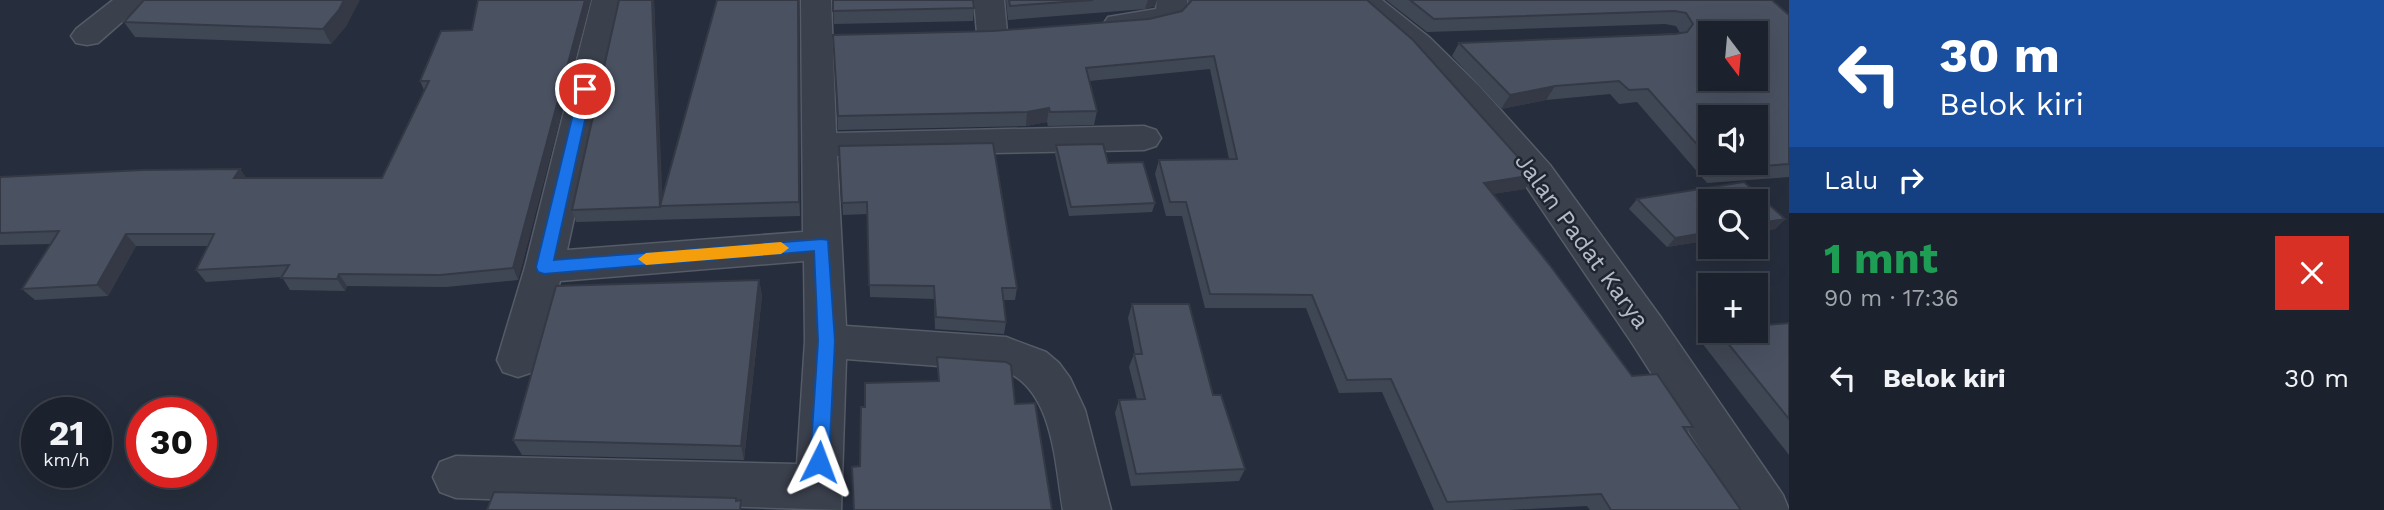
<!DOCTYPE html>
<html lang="id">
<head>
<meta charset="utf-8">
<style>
	:root { --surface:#1c222d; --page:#292f39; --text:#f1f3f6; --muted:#a0a4aa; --line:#3a3f49 }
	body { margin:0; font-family:"Work Sans",sans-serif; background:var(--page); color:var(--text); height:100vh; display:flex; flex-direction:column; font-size:26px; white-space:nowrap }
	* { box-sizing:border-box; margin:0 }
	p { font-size:23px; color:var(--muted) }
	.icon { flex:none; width:38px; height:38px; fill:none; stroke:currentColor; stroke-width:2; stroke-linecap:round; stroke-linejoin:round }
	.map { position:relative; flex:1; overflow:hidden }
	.sheet { display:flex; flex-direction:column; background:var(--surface); width:595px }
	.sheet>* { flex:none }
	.guide { background:#1a4fa0; color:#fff; overflow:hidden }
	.needle { width:46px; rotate:164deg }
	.tools { position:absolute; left:1698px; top:21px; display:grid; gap:14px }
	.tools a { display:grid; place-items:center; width:70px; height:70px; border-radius:0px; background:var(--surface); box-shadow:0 7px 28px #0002,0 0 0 2px var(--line); font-size:35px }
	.speed { position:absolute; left:21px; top:397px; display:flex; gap:14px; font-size:35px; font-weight:700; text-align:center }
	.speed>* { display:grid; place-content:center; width:91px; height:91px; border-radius:50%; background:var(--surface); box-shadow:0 7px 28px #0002,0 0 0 2px var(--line); line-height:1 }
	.speed small { font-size:18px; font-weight:400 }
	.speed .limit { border:10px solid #d22; background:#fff; color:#111 }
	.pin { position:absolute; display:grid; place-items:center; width:60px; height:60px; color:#fff; margin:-30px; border:4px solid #fff; border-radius:50%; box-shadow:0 2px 7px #0007 }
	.me { position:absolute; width:77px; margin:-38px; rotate:3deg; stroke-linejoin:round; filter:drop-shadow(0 0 5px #0008) }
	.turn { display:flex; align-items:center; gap:24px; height:147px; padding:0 35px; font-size:32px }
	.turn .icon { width:91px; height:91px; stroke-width:2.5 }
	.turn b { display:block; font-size:49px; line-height:60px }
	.then { display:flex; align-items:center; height:66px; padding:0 35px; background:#0003; gap:14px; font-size:26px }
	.round { display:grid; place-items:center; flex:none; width:74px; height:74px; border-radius:0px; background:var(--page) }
	.summary { display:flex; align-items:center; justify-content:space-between; height:119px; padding:0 35px }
	h1 { font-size:42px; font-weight:700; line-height:52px; color:#1e9e55 }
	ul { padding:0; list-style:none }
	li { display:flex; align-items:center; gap:21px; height:91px; padding:0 35px }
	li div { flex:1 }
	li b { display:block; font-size:26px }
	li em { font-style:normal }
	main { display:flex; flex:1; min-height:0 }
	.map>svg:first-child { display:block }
</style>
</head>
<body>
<main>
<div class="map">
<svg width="1789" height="510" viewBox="0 0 1789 510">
	<rect width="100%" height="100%" fill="#262d3c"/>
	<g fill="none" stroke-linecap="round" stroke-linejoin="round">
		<g stroke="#555b67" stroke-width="3">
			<g id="street">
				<path d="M113,0H147L98,43L87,45L76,43L71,36L76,29Z"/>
				<path d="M592,0H622L567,250L803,232L801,0H831L836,133L1144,126L1156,130L1161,138L1156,146L1144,150L837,156L846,326L1006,337L1046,352L1059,363L1070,378L1085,410L1111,510H1063C1055,465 1054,391 1005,371L846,359L841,510L456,498L440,492L433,477L440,462L456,456L797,464L805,341L804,261L560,281L539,360L533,372L518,377L503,372L497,360L525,267Z"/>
				<path d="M974,0H1004L1007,33L1003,40L992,42L981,40L977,33Z"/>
				<path d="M1157,0H1187L1188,10C1185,14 1181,20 1176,23C1164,30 1122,33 1108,29L1104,23L1108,17L1156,9Z"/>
				<path d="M1349,0H1382L1430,38L1479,86L1550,165L1662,319L1783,495L1789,510H1739L1632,343L1524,183L1455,102L1408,52Z"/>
			</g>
		</g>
		<use href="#street" fill="#3a404c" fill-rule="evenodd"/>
	</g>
	<g fill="#404754" fill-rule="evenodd">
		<path d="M478,0H591L518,280L446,287L347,286L345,291L290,290L282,277L206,282L196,270L208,246H136L108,296L35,300L22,289L51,244L0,245V177L240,169L246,178H382L424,90L420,81L472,30Z"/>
		<path d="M619,0H654L662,197L717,0H799L800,216L576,222L572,210Z"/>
		<path d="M833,0L974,8L973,21L834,24Z"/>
		<path d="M1006,0H1157L1155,6L1145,9L1008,20Z"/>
		<path d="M1189,0H1367L1525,189L1492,194L1632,376L1693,427L1687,432L1741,510H1590L1587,506L1508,510H1434L1382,392L1339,393L1306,308H1205L1182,216H1166L1155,174L1159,160L1229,159L1210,69L1089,81L1097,111L1094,125L1048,126L1047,122L1026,126L838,130L833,35L993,31L1149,19L1182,11L1189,3Z"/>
		<path d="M1386,0H1772L1789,15V177L1707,183L1637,102L1619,104L1610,94L1546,100L1501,109L1452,56L1459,43L1680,33L1676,26L1665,24L1427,32ZM1710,117L1755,163H1710Z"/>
		<path d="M124,22L347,25L331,44L135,37Z"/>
		<path d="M1056,145L1108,163L1155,203L1152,212L1069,216L1055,154Z"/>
		<path d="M839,146L1017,288L1015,300H1004L1006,322L1004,334L935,329L934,299L870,297L868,214L843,215Z"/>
		<path d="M1744,182L1785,219L1775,229L1755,232V201H1710V240L1667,247L1629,209L1637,199Z"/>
		<path d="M759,280L762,296L744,460L522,455L513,440Z"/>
		<path d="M1132,304L1213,395L1245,469L1239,481L1131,486L1115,413L1119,400L1137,399L1129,367L1134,354H1135L1128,318Z"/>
		<path d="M1789,323V455L1702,343L1716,331H1755Z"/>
	</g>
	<g fill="#343945">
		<path d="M344,0H360L347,25L331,44L323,29Z"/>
		<path d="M585,0H591L518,280L513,268Z"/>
		<path d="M652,0H654L663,206H660Z"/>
		<path d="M798,0H799L800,216L799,202Z"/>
		<path d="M1148,0H1157L1155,6L1145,9Z"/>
		<path d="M1555,86L1546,100L1501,109L1510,95Z"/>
		<path d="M1049,108L1047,122L1026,126L1027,112Z"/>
		<path d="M240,169L248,181L234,178Z"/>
		<path d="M1534,175L1525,189L1475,197L1484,183Z"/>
		<path d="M1785,219L1775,229L1755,232V224Z"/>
		<path d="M1710,232V240L1667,247L1675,238Z"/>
		<path d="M126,234L136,246L108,296L97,285Z"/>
		<path d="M339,274L347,286L345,291L337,279Z"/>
		<path d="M759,280L762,296L744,460L741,446Z"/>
	</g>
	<g fill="#4a5262" stroke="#343945" stroke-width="2" fill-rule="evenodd">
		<path d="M144,0H344L339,10L323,29L124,22Z"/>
		<path d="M478,0H585L513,268L440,275L339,274L337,279L281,278L289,265L196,270L214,234H126L97,285L22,289L59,231L0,233V177L143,170L240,169L234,178H382L429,81H420L441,31L472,30Z"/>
		<path d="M619,0H652L660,207L572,210Z"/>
		<path d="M717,0H798L799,202L660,206Z"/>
		<path d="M833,0H973L974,8L833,11Z"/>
		<path d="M1009,0H1093L1010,6Z"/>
		<path d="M1192,0H1367L1413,40L1534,175L1484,183L1549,264L1632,376L1657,374L1693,427H1683L1741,510H1611L1601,494L1447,502L1391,379L1347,380L1312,295L1210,294L1186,202H1170L1159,160L1237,159L1214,56L1086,68L1097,111L1050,112L1049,108L1027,112L838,116L833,35L993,31L1149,19L1182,11Z"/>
		<path d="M1410,0H1772L1789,15V164L1719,169L1713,163H1755V117H1710V159L1648,89L1629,90L1619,81L1555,86L1510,95L1459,43L1675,34L1687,32L1693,24L1686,13L1675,11L1434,19ZM1710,33H1755V79H1710Z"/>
		<path d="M993,143L1017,288H1002L1006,322L936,317L934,286L869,285L867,202L842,203L839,146Z"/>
		<path d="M1103,144L1108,163L1143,162L1155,203L1071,207L1056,145Z"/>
		<path d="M1744,182L1785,219L1755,224V201H1710V232L1675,238L1637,199Z"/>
		<path d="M759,280L741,446L513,440L556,286Z"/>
		<path d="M1132,304H1189L1213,395H1221L1245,469L1136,474L1119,400L1145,399L1134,354H1142Z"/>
		<path d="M1789,323V419L1718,331H1755V326Z"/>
		<path d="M937,357L1006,362L1011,365L1015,404L1035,403L1052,510H854L852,467L860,466L861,407H865V383L939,381Z"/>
		<path d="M494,492L736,498V501L741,500L740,510H487Z"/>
	</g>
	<path fill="#1a73e8" stroke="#114b97" stroke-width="2" d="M585,84L592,89L554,260L822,239L828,240L835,341L829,462L826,468L819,470L813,468L810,462L818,341L814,251L544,274L538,272L536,267L579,89Z"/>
	<path fill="#f59e0b" d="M781,242L789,248L781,254L646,265L638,259L646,253Z"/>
	<g text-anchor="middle" stroke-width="5" stroke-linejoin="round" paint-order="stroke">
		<g font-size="24" fill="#b6bbc7" stroke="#1f2531">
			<text transform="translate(1582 241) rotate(54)" y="8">Jalan Padat Karya</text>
		</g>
	</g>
</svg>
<div class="tools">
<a><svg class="needle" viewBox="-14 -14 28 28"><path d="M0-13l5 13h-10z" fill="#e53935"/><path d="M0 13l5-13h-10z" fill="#a0a4aa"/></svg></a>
<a><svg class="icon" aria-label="sound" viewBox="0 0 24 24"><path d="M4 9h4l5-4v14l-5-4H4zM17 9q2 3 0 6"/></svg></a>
<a><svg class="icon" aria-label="search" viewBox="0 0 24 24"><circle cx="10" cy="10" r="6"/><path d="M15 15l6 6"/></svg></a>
<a>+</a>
</div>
<div class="speed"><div>21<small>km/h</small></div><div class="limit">30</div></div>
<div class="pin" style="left:585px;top:89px;background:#d93025"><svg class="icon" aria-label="arrive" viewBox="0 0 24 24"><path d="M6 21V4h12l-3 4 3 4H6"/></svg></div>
<svg class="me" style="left:819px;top:462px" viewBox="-20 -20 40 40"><path d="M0-17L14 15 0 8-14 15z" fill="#1a73e8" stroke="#fff" stroke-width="4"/></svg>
</div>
<section class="sheet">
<div class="guide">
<div class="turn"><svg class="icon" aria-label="left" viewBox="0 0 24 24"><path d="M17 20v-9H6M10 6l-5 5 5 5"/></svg><div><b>30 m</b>Belok kiri</div></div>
<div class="then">Lalu<svg class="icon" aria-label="right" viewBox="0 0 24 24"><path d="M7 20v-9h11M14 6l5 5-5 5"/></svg></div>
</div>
<div class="summary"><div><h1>1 mnt</h1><p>90 m · 17:36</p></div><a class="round" style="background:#d93025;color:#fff"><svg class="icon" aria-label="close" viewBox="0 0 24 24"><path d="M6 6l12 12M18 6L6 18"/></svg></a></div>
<ul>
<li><svg class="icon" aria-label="left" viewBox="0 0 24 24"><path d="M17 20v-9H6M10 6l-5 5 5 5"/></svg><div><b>Belok kiri</b></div><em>30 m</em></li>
</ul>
</section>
</main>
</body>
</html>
